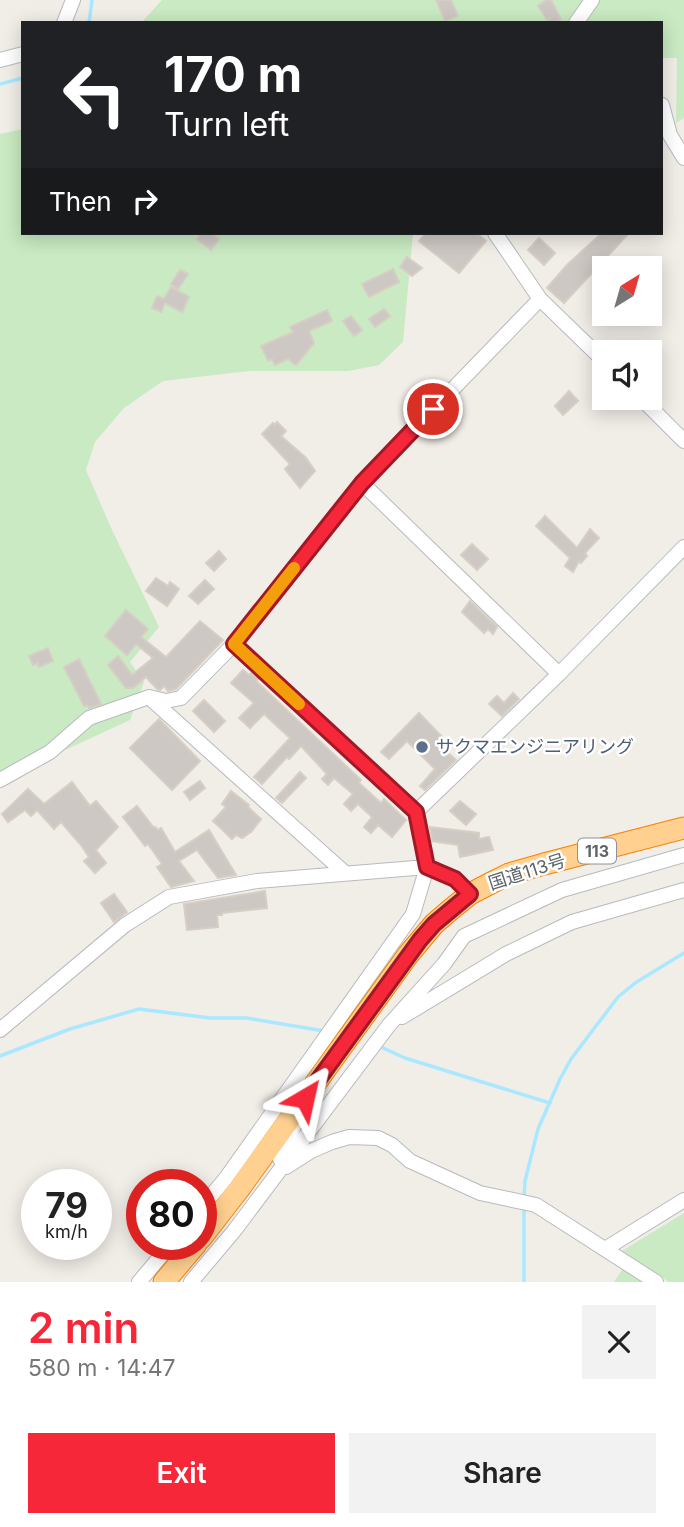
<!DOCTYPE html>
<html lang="en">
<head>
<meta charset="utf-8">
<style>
	:root { --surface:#fff; --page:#f2f2f2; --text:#222; --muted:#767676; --accent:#f7273a }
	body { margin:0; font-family:Inter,"Noto Sans JP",sans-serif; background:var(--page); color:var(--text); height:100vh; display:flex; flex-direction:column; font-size:26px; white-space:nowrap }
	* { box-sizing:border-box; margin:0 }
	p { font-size:23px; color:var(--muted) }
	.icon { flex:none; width:38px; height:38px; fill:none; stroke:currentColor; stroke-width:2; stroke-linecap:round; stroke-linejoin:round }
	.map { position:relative; height:1282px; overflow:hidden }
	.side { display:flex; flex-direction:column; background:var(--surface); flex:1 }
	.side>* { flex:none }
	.guide { position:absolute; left:21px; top:21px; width:642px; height:214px; border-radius:0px; box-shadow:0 4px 18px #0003; background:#202124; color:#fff; overflow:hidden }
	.needle { width:46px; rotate:37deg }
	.controls { position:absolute; left:592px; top:256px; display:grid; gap:14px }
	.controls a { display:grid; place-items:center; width:70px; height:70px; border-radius:0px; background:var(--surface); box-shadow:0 4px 18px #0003; font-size:35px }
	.speed { position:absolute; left:21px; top:1169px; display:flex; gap:14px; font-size:35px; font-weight:700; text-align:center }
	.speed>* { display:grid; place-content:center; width:91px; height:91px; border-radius:50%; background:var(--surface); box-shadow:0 4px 18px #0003; line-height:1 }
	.speed small { font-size:18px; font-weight:400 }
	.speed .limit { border:10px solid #d22; background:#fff; color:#111 }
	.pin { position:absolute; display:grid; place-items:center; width:60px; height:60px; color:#fff; margin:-30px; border:4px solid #fff; border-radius:50%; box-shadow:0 2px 7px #0007 }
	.me { position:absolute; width:77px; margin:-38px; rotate:36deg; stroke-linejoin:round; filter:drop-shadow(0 0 5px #0008) }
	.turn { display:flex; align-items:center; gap:24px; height:147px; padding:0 28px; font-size:32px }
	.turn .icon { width:91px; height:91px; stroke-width:2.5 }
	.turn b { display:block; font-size:49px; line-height:60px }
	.then { display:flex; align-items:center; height:66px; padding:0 28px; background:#0003; gap:14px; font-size:26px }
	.round { display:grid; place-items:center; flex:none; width:74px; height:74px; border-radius:0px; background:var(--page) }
	.overview { display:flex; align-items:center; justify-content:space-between; height:119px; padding:0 28px }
	h1 { font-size:42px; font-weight:600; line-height:52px; color:var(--accent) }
	.cta { display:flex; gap:14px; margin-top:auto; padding:14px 28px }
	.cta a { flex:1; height:80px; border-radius:0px; background:var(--accent); color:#fff; font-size:28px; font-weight:600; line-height:80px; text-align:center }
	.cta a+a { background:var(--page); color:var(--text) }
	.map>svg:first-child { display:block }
</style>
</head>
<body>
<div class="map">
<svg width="684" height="1282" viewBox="0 0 684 1282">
	<rect width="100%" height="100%" fill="#f1ede7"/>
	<g fill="#c9eac2">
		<path d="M162,0H684V118L676,123L677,58H662V23H141Z"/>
		<path d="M23,129V233H413L403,342L379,365L348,371H249L163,381L124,408L95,442L86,470L112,530L159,627L130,662L144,682L130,720L0,780V134Z"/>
		<path d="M684,1213V1282H669L622,1251Z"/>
		<path d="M630,1268L653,1282H614L622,1270Z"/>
	</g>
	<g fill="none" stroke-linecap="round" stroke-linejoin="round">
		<g stroke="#a9e8ff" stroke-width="3.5">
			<path d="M89,23L92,0"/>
			<path d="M0,84L23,78"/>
			<path d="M383,1048L405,1058L550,1103"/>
			<path d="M0,1056L70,1029L139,1009L210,1018H247L324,1031"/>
			<path d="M524,1198L525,1181L538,1129L560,1079L571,1059L618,997L635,983L684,953"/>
			<path d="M524,1205V1282"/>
		</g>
	</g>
	<g fill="#cdc8c3" stroke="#d7cec4" stroke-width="2">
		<path d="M436,0H451L458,16L445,21Z"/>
		<path d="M546,0H551L561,19L554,23H551L549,18L547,20L538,6Z"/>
		<path d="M202,233H211L219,239L211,250L197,239Z"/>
		<path d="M426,233H476L486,241L459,273L419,241Z"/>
		<path d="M602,233H629L564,303L547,288L568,264Z"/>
		<path d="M539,238L555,253L544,265L528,250Z"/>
		<path d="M407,257L422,268L412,276L400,267Z"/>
		<path d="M393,269L399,282L369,297L362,284Z"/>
		<path d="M180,270L188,274L178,289L171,284Z"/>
		<path d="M171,287L189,297L182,312L165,303L161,312L152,308L157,296L164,299Z"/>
		<path d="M384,309L390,316L375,327L369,319Z"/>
		<path d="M327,310L332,321L309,331L314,343L296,365L288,359L275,365L272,359L268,361L261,346L293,332L290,327Z"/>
		<path d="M351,316L362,330L354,336L343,321Z"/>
		<path d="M569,391L578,401L563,415L555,406Z"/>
		<path d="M277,422L286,431L281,436L306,458L315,471L300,488L285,469L290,464L262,434L273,423L275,425Z"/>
		<path d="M545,516L577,548L590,529L599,538L585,553L587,556L581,563L579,561L573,572L565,566L570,558L536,526Z"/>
		<path d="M472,544L488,559L477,570L461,555Z"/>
		<path d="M219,551L226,559L214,571L206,563Z"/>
		<path d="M156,578L168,586L170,582L179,589L167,606L146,591Z"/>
		<path d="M205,580L214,589L198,604L189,596Z"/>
		<path d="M470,601L497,627L493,634L488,629L484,633L462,612Z"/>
		<path d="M126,610L148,629L141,637L166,657L200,621L223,640L176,689L168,691L164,686L160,690L157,689L146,677L133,688H126L108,665L118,656L132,675L153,658L136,644L127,655L105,636Z"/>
		<path d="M48,648L53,661L39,667L37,663L33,665L29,656Z"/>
		<path d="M79,659L101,704L89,708L87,705L84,706L64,667Z"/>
		<path d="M243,670L249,675L251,673L258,679L256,681L361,780L359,783L381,803L384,799L406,820L392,837L378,825L371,833L364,827L372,817L358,804L351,811L344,804L353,794L334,778L328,785L322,779L327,774L301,746L289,759L287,757L262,784L254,777L290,738L264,714L250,728L239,718L254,703L231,683Z"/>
		<path d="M513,693L519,699L502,716L489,704L497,696L504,703Z"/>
		<path d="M204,700L225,721L214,732L193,711Z"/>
		<path d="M419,713L449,744L444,749L456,760L425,790L420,786L435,769L407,741L389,759L381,752Z"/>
		<path d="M159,719L200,761L172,790L130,748Z"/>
		<path d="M300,772L306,778L282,803L276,798Z"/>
		<path d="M200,781L205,788L190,800L184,792Z"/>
		<path d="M72,782L90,806L96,801L118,827L96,850L106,863L95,873L84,861L89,857L81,845L61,822L54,829L37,810L31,816L25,810L8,822L2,814L28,789L44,804Z"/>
		<path d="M231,791L249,805L248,807L261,819L251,832L242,838L236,835L232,839L213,821L226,807L222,804Z"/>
		<path d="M460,801L476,814L466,825L450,811Z"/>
		<path d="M137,806L154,828L155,827L158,830L161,828L175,852L209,830L236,875L218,878L197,850L179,861L194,881L171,887L157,867L162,864L148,844L145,846L123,817Z"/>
		<path d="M430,827L479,833V839L489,837L493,850L460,857L458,845L432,841Z"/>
		<path d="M265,891L267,908L222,913V915H217L218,927L187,930L184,904Z"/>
		<path d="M114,894L127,912L114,922L101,903Z"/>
	</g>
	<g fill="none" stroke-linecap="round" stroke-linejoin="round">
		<g stroke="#b7bbbe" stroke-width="16">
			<g id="minor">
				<path d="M64,23L73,0"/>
				<path d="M576,23L592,0"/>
				<path d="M0,60L23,54"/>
				<path d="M662,105L670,135L684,158"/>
				<path d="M495,233L540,299L604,361"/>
				<path d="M640,397L684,441"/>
				<path d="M362,483L559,674"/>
				<path d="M151,699L345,873"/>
				<path d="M0,780L50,752L89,718L149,697L166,701L181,698L234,644L362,483L540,299"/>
				<path d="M416,812L559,674L684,547"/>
				<path d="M402,1017L506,954L572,922L684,890"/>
				<path d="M0,1030L125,925L169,897L257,881L427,867L455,879L470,894"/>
				<path d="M280,1159L295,1124L291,1118"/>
				<path d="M286,1167L311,1151L332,1142L349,1137L378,1138L392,1145L410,1161L480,1193L536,1205L656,1282"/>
				<path d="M201,1208L226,1178L413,914L427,867L416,812L234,644"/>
				<path d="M605,1249L684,1200"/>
				<path d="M139,1282L171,1244"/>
				<path d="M191,1282L234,1231L389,1025L444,964L464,936L562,890L684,855"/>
			</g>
		</g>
		<g stroke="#f88100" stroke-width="23">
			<g id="highway">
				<path d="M201,1238L239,1189L408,955L434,924L449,911L470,894L491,883L509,874L544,864L684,828"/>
				<path d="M164,1282L196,1244"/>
			</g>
		</g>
		<use href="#minor" stroke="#fff" stroke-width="14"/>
		<use href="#highway" stroke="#ffd090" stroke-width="21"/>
	</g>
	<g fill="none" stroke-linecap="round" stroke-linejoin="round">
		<g stroke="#a11926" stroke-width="18">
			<path id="route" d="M305,1098L420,940L434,924L470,894L455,879L427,867L416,812L234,644L362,483L433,409"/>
		</g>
		<use href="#route" stroke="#f7273a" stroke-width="12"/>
		<path stroke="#f59e0b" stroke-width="12" d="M294,568L234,644L299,704"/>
	</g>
	<circle fill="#5c6f8a" stroke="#fff" stroke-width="2.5" cx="422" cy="747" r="7"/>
	<g text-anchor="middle" stroke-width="5" stroke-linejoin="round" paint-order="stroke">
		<rect fill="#fff" stroke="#8e9295" stroke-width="2" x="578" y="838.5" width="38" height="25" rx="5"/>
		<g font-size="16" font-weight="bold" fill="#5e6468">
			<text x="597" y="857">113</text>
		</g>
		<g font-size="18" fill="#4e5e75" stroke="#fff" text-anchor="start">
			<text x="436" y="753">サクマエンジニアリング</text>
		</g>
		<g font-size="18" fill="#5e6468" stroke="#fff">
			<text transform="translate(527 872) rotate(-18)" y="6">国道113号</text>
		</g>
	</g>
</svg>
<div class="controls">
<a><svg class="needle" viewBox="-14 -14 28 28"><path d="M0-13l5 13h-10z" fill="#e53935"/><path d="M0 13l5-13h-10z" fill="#767676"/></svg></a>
<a><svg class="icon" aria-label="sound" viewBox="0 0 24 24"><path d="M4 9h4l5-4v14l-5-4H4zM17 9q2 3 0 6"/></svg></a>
</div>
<div class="speed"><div>79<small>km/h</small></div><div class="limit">80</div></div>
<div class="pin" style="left:433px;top:409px;background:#d93025"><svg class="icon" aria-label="arrive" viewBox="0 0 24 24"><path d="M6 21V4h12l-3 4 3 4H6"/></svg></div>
<svg class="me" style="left:305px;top:1098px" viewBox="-20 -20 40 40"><path d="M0-17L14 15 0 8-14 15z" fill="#f7273a" stroke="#fff" stroke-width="4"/></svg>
<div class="guide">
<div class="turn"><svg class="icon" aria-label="left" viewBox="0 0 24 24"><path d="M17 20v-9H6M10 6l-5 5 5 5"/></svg><div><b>170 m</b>Turn left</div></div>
<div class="then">Then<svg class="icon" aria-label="right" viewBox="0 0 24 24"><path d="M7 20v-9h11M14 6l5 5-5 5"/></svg></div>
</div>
</div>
<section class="side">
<div class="overview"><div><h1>2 min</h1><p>580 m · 14:47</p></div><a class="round"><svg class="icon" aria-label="close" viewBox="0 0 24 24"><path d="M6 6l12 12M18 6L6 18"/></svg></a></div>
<div class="cta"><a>Exit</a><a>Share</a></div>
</section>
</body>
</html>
